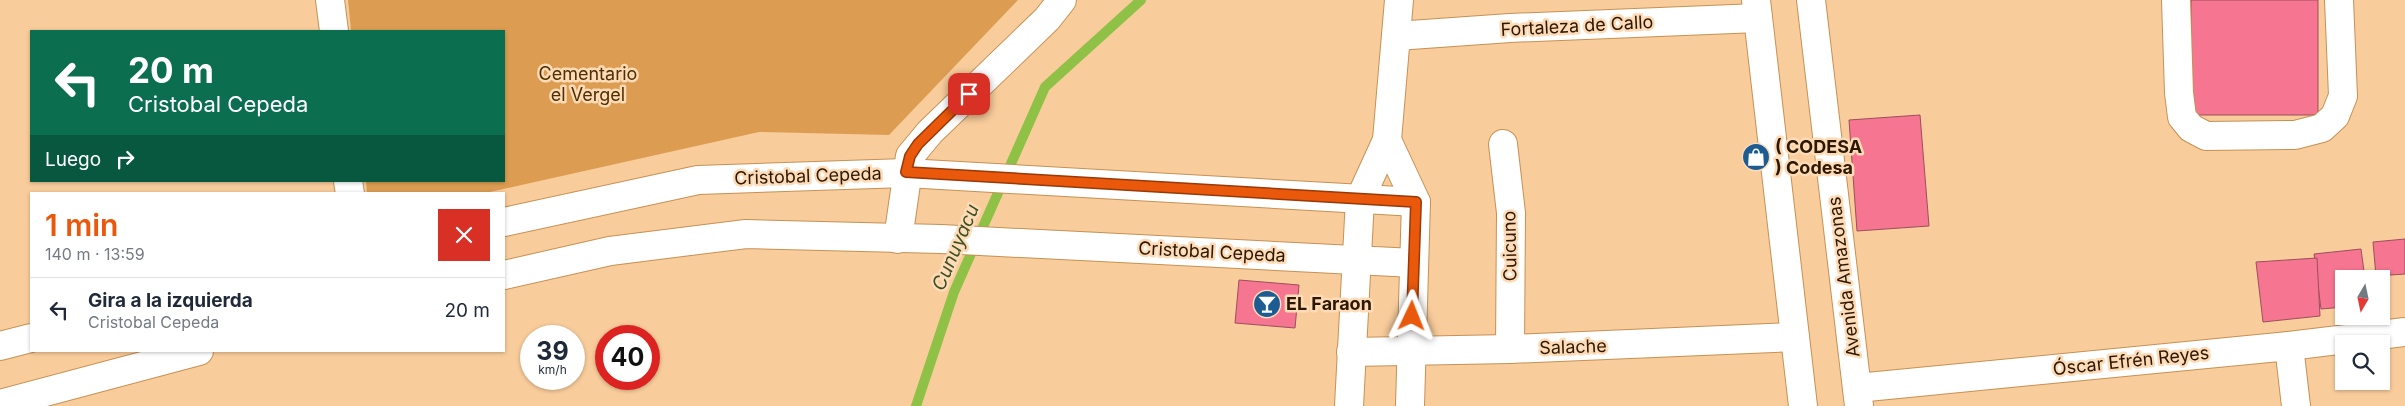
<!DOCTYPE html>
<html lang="es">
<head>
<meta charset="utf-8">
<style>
	:root { --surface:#fff; --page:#f6f6f7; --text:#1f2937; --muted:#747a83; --line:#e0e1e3; --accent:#ea580c }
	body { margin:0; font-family:Inter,sans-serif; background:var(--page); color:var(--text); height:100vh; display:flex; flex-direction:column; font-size:19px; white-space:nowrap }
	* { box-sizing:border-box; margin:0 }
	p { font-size:16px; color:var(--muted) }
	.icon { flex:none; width:28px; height:28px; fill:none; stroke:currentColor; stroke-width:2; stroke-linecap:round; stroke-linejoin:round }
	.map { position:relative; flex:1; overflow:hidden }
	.sheet { position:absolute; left:30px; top:192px; width:475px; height:160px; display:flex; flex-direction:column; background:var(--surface); border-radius:0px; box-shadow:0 1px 4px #0004 }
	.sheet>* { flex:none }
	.top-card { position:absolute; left:30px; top:30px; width:475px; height:152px; border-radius:0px; box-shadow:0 1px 4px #0004; background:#0b6e4f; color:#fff; overflow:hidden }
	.needle { width:32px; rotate:189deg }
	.buttons { position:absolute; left:2335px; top:270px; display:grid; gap:10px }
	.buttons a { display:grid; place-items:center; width:55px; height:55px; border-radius:0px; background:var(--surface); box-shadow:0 1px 4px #0004; font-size:25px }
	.speed { position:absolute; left:520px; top:325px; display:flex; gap:10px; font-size:25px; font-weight:700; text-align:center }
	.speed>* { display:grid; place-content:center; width:65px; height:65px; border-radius:50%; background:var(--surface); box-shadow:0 1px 4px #0004; line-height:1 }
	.speed small { font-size:12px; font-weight:400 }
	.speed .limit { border:8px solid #d22; background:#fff; color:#111 }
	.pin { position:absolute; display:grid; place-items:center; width:42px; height:42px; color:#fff; margin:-21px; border-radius:10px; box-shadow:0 2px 8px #0006 }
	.me { position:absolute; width:55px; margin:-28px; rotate:2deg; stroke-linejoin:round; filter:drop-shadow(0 0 4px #0008) }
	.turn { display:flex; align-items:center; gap:18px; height:105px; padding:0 15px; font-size:22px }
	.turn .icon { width:65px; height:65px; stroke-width:2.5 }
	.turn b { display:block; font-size:35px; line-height:42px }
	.then { display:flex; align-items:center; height:48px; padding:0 15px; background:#0003; gap:10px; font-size:19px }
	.round { display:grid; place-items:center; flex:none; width:52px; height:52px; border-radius:0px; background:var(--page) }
	.overview { display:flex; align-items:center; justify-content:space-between; height:85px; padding:0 15px }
	h1 { font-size:30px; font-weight:600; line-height:38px; color:var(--accent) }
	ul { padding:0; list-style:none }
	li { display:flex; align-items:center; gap:15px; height:65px; padding:0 15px; border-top:1px solid var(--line) }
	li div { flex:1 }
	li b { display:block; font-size:19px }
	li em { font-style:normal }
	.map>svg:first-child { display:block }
</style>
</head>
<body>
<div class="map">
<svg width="2405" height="406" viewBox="0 0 2405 406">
	<rect width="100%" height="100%" fill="#f9cc9b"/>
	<path fill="#dc9d52" d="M348,0H1018L889,135L759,132L481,194H367L366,181H504V31H351Z"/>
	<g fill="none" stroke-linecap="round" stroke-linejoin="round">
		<path stroke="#8fc147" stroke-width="10" d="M916,406L954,292L1045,87L1141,0"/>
	</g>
	<g fill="#f67590" stroke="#9b4f5e">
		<rect x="2191" y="0" width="127" height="115"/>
		<path d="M1920,115L1929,226L1857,231L1849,120Z"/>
		<path d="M2405,239V274L2376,276L2373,242Z"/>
		<path d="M2361,249L2365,279H2344V307L2321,309L2314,254Z"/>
		<path d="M2317,258L2320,316L2263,322L2256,262Z"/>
		<path d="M1239,280L1299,285L1295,328L1235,323Z"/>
	</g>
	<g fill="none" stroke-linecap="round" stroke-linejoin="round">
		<g stroke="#c69154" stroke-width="30">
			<g id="minor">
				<path d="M330,0L334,31"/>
				<path d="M2176,0L2179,93L2182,117L2191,128L2206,136L2295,135L2322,128L2335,116L2343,96L2339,0"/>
				<path d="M1396,36L1510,28L1758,18"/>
				<path d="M1387,140L1416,202L1410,406"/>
				<path d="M1503,144L1511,213L1510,349"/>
				<path d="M348,181L350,194"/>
				<path d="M504,222L698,180L906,173L1416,202"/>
				<path d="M898,239L910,156L930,132L1047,19L1062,0"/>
				<path d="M504,275L610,251L746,234L941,239L1414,263"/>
				<path d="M0,346L31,338"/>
				<path d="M2289,346L2296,406"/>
				<path d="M1351,352L1510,349L1795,337"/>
				<path d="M1857,388L2289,346L2405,332"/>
				<path d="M0,404L199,351"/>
				<path d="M1349,406L1360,199L1387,140L1399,0"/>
			</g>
		</g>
		<g stroke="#c69154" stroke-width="30">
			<g id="major">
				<path d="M1756,0L1803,406"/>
				<path d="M1811,0L1859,406"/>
			</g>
		</g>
		<use href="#minor" stroke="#fff" stroke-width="28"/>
		<use href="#major" stroke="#fff" stroke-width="28"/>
	</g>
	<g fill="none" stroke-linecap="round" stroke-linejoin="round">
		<g stroke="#983908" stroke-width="12">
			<path id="route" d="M969,94L918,144L910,156L906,172L1416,202L1412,316"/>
		</g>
		<use href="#route" stroke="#ea580c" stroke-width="9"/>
	</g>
	<defs>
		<g id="shop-disc" transform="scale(1.4375)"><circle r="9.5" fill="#1c5c92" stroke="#fedbb7"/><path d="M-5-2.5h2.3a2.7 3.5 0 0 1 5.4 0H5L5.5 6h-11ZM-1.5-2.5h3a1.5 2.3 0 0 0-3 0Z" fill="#fff"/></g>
		<g id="bar-disc" transform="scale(1.4375)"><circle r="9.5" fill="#1c5c92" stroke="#fedbb7"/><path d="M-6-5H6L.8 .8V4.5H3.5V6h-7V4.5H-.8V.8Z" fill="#fff"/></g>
	</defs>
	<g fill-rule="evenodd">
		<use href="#shop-disc" x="1756" y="157"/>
		<use href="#bar-disc" x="1267" y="304"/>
	</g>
	<g text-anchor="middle" stroke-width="5" stroke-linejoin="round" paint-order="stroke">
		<g font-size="18" fill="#2c1700" stroke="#fedbb7">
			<text transform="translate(1577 26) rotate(-3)" y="6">Fortaleza de Callo</text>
			<text transform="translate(808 176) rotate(-2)" y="6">Cristobal Cepeda</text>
			<text transform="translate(1510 246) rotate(-91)" y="6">Cuicuno</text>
			<text transform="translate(1212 252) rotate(3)" y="6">Cristobal Cepeda</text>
			<text transform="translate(1844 277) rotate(-97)" y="6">Avenida Amazonas</text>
			<text transform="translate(1573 347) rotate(-2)" y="6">Salache</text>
			<text transform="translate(2131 361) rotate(-6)" y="6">Óscar Efrén Reyes</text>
		</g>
		<g font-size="18" fill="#4f2e00" stroke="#fedbb7">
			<text x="588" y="80">Cementario<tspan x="588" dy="21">el Vergel</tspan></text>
		</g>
		<g font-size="18" font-weight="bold" fill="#2c1700" stroke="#fedbb7" text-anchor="start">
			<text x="1775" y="153">( CODESA<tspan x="1775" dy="21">) Codesa</tspan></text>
			<text x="1286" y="310">EL Faraon</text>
		</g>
		<g font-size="19" font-style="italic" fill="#3b5020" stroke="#fedbb7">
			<text transform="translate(955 247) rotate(-67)" y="7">Cunuyacu</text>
		</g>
	</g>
</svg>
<div class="buttons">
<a><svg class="needle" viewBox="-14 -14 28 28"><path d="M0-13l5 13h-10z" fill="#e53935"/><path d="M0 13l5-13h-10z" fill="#747a83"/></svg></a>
<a><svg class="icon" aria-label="search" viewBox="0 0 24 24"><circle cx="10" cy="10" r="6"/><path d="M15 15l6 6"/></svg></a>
</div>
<div class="speed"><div>39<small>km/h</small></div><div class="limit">40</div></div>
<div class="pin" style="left:969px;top:94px;background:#d93025"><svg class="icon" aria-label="arrive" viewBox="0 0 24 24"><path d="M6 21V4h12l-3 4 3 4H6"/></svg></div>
<svg class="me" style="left:1412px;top:316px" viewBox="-20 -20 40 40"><path d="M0-17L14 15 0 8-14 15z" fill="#ea580c" stroke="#fff" stroke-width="4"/></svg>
<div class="top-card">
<div class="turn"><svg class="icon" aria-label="left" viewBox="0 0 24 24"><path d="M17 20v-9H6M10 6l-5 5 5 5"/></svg><div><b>20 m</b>Cristobal Cepeda</div></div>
<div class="then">Luego<svg class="icon" aria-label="right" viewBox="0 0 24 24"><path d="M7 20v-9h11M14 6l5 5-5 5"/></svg></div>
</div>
<section class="sheet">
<div class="overview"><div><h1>1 min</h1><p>140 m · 13:59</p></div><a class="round" style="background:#d93025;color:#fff"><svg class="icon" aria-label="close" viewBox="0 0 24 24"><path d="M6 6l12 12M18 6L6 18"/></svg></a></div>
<ul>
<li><svg class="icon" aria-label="left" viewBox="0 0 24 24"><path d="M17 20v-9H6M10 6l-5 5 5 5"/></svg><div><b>Gira a la izquierda</b><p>Cristobal Cepeda</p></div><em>20 m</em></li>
</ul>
</section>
</div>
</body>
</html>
